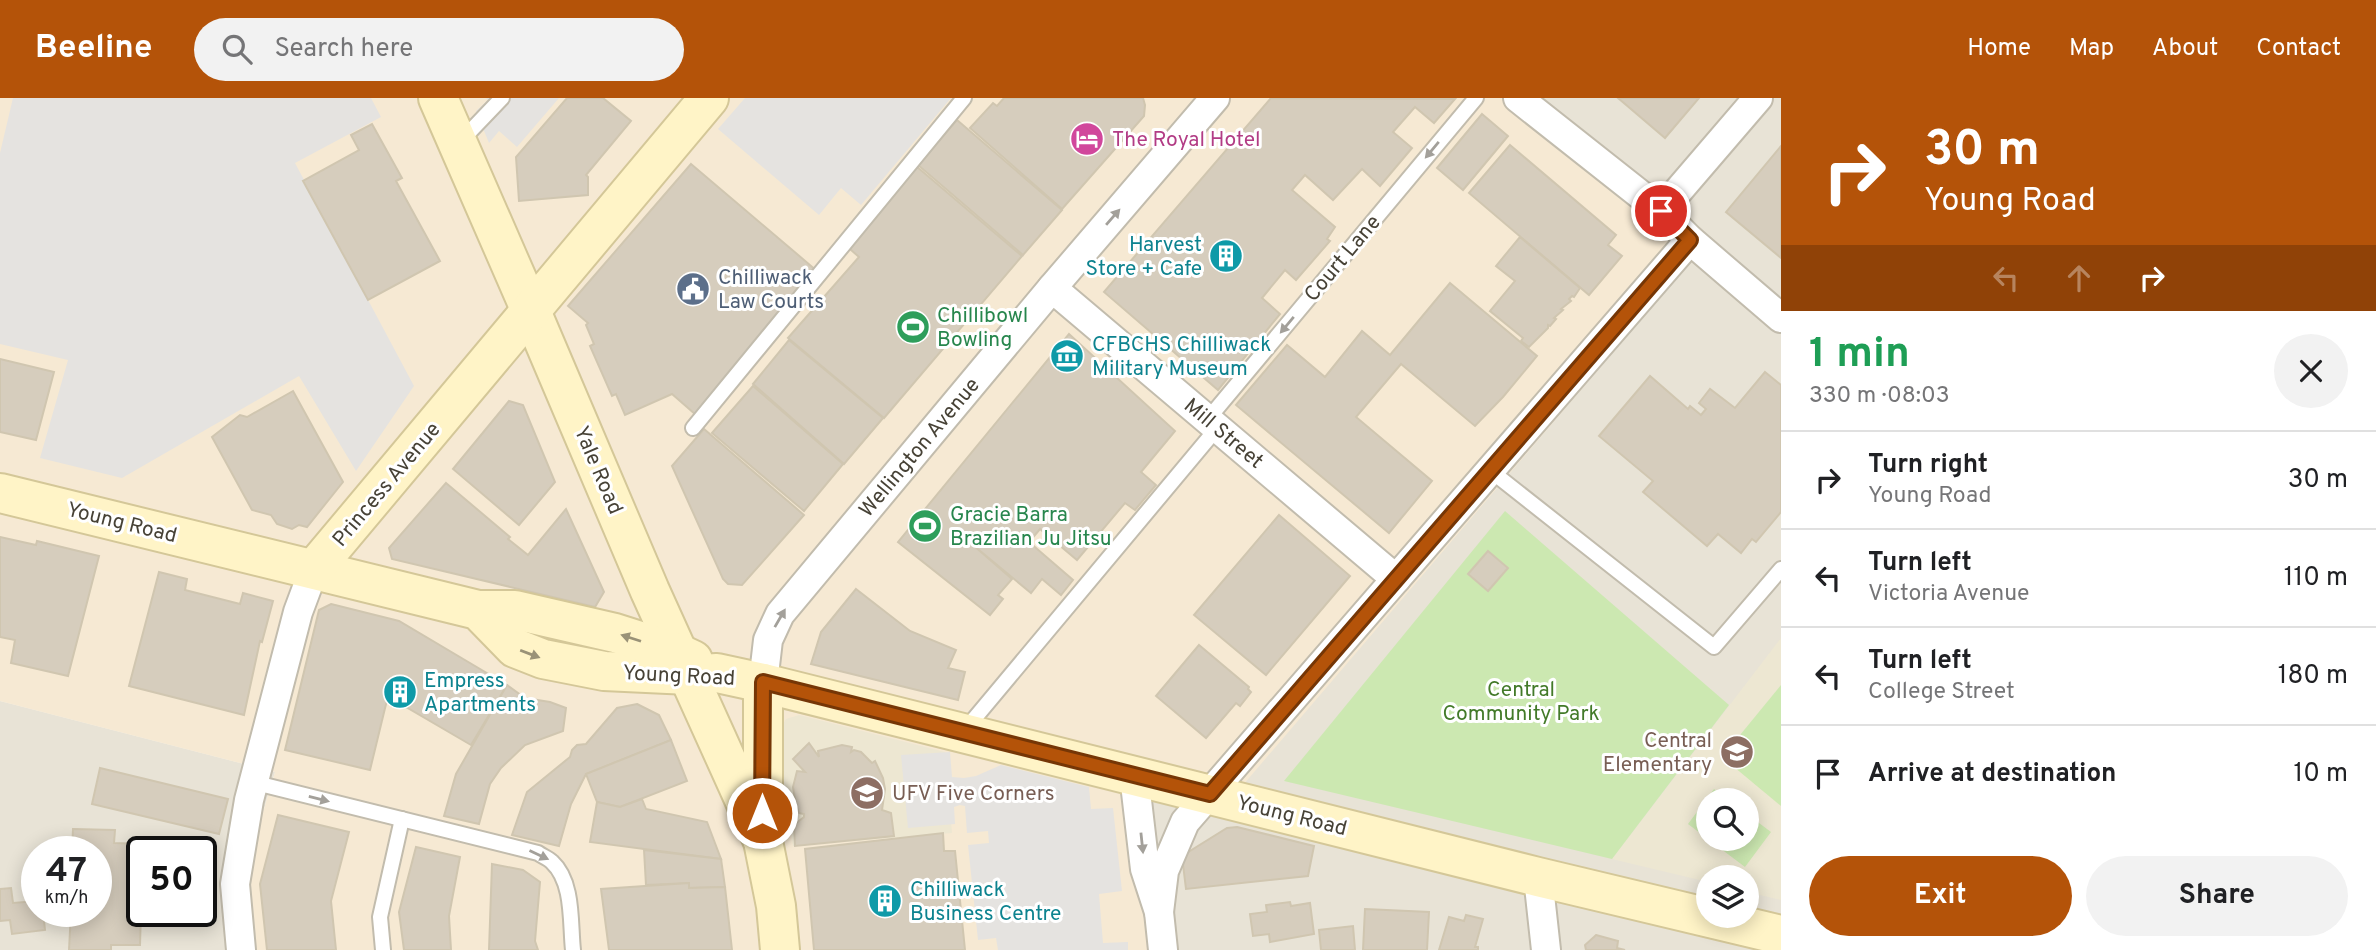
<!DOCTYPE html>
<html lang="en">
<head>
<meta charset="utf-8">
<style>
	:root { --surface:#fff; --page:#f2f2f2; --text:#202124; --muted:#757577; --line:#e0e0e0; --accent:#b45309 }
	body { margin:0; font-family:Overpass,sans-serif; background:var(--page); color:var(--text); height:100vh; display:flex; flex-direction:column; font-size:26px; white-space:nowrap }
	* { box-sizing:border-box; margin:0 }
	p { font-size:23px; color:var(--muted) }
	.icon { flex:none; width:38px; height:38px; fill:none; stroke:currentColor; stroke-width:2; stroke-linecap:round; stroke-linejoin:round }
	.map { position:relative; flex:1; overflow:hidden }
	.drawer { display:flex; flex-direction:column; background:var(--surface); width:595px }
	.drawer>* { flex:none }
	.hud { background:#b45309; color:#fff; overflow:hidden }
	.tools { position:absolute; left:1696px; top:690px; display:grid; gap:14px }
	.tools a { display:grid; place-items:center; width:63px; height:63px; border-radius:50%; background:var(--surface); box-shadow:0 4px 18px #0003; font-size:35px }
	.speed { position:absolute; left:21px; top:738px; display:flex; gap:14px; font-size:35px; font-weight:700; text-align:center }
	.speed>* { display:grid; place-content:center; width:91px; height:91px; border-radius:50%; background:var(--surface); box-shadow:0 4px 18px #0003; line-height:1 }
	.speed small { font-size:18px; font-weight:400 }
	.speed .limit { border:4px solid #111; border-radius:10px; background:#fff; color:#111 }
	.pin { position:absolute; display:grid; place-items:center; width:60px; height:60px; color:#fff; margin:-30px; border:4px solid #fff; border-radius:50%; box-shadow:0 2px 7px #0007 }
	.me { position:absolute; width:77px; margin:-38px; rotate:0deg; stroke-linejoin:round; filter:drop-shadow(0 0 5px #0008) }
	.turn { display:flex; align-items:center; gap:24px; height:147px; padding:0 28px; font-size:32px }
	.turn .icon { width:91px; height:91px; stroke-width:2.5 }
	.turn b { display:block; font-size:49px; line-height:60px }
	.lanes { display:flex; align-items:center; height:66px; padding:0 28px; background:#0003; justify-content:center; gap:35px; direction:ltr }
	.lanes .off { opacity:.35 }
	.round { display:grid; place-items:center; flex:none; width:74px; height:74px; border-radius:37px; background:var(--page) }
	.head { display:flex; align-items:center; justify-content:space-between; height:119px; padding:0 28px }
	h1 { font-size:42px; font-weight:700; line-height:52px; color:#1e9e55 }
	.action { display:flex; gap:14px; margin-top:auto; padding:14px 28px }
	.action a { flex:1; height:80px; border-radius:42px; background:var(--accent); color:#fff; font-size:28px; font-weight:700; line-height:80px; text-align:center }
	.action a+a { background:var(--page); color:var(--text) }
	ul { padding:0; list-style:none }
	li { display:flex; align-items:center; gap:21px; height:98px; padding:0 28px; border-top:2px solid var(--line) }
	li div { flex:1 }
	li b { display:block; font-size:26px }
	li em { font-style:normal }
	header { display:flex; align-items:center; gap:42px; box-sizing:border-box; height:98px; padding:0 35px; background:var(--accent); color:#fff }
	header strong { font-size:33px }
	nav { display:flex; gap:38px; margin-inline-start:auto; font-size:24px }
	.search { width:490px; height:63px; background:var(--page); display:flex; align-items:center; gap:18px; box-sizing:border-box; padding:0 24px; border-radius:38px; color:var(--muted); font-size:26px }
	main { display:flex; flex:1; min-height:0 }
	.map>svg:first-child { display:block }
</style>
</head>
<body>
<header>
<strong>Beeline</strong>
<div class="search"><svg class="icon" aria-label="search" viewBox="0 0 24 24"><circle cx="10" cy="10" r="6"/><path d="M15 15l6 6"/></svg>Search here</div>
<nav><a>Home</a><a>Map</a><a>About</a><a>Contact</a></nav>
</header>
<main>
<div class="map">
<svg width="1781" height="852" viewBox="0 0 1781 852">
	<rect width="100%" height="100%" fill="#f4f1e8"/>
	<g fill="#e8e3d6" fill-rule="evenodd">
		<path d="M1539,0H1781V852H1153L1121,665ZM1708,702H1746V740H1708ZM1708,779H1746V817H1708Z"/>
		<path d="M0,603L275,674L244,778L253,852H0ZM37,754H96V814H37ZM142,754H201V814H142Z"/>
	</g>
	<path fill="#f6e9d3" d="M0,0H1539L1705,147L1243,687L1122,666L1153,852H253L244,778L275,674L0,603Z"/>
	<g fill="#ede7d2" fill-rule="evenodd">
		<path d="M1781,540V802L1747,794L1746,779H1708V784L1612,761ZM1708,702H1746V740H1708Z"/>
		<path d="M799,617L945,654L952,735L793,748L777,635L786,621Z"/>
	</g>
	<g fill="#cce8b1">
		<path d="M1505,413L1729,607L1612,761L1284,683Z"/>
		<path d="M1781,587V708L1722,659Z"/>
		<path d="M1714,691L1728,702H1708V740H1746L1747,716L1771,734L1745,769L1688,726Z"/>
	</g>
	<g fill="#e5e3e0">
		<path d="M13,0H371L381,19L295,65L414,288L356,373L299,278L122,380L40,360L68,262L0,246V55Z"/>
		<path d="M486,0H559L517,49L499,33L489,45L476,13L488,2Z"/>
		<path d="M745,0H951L861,107L841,90L819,117L718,31Z"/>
		<path d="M950,654L952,679L964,680L976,678L1001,667L1089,689L1091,711L1113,710L1122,793L1099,796L1103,845L1128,844V852H998L996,840L978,842L968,747L989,745L988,733L967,735L965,708L960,707L954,709L955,726L908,730L901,657Z"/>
	</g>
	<g fill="#d6cdbd" stroke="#d0c6b0" stroke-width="2">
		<path d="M567,0H603L631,23L586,77L588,79V97L519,103L516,59Z"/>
		<path d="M1004,0H1143L1145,7L1144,18L1062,111L970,30L993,5L997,8Z"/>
		<path d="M1271,0L1455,1L1434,25L1415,9L1393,34L1412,50L1380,88L1362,71L1333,102L1305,77L1292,92L1335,129L1327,141L1330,143L1296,182L1285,172L1262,200L1280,216L1218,292L1104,194Z"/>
		<path d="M1618,0H1699L1665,40Z"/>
		<path d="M1482,16L1508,38L1463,92L1437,70Z"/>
		<path d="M957,22L1062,112L1023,157L918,67Z"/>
		<path d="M372,26L402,80L396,83L440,163L368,202L303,83L359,52L351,37Z"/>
		<path d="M1510,47L1616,137L1608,147L1622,158L1589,197L1469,95Z"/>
		<path d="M1781,48V160L1726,114Z"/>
		<path d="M691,66L817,173L695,316L672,296L625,317L616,296L612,298L590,248L594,246L586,227L588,225L568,208Z"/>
		<path d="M916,68L1022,158L884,320L788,240L859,159L850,151L867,125Z"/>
		<path d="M1520,139L1580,190L1574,199L1572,198L1569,201L1571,203L1561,211L1563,212L1554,220L1556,221L1550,228L1548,227V230L1529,249L1521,243L1523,240L1490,213L1515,183L1496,168Z"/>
		<path d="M1450,185L1537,258L1503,299L1475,328L1401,266L1356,319L1432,383L1389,435L1236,307L1287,247L1325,279L1362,233L1390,257Z"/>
		<path d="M1069,236L1175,333L1141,374L1156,387L1135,412L1125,405L1077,462L1040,431L1029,444L1073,482L1061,497L1042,481L1031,495L973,447L1012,481L998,497L1003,501L990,517L898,444Z"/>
		<path d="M789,242L883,320L844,366L753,286Z"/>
		<path d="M0,261L54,274L36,342L0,334Z"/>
		<path d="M1765,274L1781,287V414L1756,444L1752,441L1741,455L1718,436L1707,448L1643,394L1653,383L1599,338L1650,278L1688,311L1690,308L1701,317L1706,311L1699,305L1710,291L1735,310Z"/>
		<path d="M753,288L843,366L804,413L712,335Z"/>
		<path d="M293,293L343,384L307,429L299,427L292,431L277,426L271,417L252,412L212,339L240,317L247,319Z"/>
		<path d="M509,303L523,307L555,384L519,427L453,371Z"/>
		<path d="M704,331L804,417L742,487L728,486L723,481L672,368Z"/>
		<path d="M446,385L510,439L508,441L528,457L566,411L604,494L595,509L392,461L389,450Z"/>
		<path d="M1279,417L1350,478L1266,577L1194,517Z"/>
		<path d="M0,439L36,447L37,443L99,458L68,578L11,565L15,542L0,539Z"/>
		<path d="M1488,453L1508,470L1488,493L1468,476Z"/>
		<path d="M159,474L187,481L185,492L240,506L243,495L273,503L262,544L260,543L244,617L129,588Z"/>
		<path d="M856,491L910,533L956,552L948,570L965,574L958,602L811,566L821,534Z"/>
		<path d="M331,506L399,523L507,587L471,647L399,605L387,602L370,672L285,652L319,512Z"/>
		<path d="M1199,547L1249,589L1248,591L1251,594L1240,608L1236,605L1206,640L1156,598Z"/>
		<path d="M507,587L525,600L550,604L566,610L563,633L525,647L501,670L490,686L479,726L444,718L456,676Z"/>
		<path d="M637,606L659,617L671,642L586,676L571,706L559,748L512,737L527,694L570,659L572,652L577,647L586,646L617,610Z"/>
		<path d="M671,642L687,683L620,709L597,704L586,676Z"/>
		<path d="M809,645L819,659L818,653L842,647L852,649L851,654L854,652L861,654L872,665L875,663L883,680L885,691L882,712L891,715L894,738L795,748L794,727L804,719V716L799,715L796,708L793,689L797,673L805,674L793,661Z"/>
		<path d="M100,670L228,701L219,736L92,706Z"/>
		<path d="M642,701L646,711L707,724L721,761L590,744L597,704L620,709Z"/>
		<path d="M278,717L349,734L331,803L336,852H267L260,786Z"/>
		<path d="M1237,729L1314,748L1308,778L1186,791L1182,758L1227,730Z"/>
		<path d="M73,731L115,732L114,745L143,746L140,847H111V852H69L71,814H96V754H72Z"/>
		<path d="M943,735L944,753H955L965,852H814L805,751Z"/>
		<path d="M416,749L460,759L449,818L451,852H404L399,814Z"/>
		<path d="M644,752L721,761L725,789L689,790V785L646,787Z"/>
		<path d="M492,766L523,772L540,784L535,843L538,852H489Z"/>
		<path d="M689,785V790L725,789L732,852H609L601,791Z"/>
		<path d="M11,790L13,805L37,803V814H43L45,832L12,836L10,822L0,823V791Z"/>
		<path d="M1290,804L1291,808L1310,805L1314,836L1270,844L1269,836L1253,838L1250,816L1267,814L1266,807Z"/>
		<path d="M1365,811L1429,814L1427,852H1363Z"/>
		<path d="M1466,817L1483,821L1475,849H1478V852H1439L1449,819L1464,823Z"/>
		<path d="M1353,828L1355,852H1321L1319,832Z"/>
		<path d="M1596,837L1618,843L1617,850L1625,852H1586L1585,847Z"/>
	</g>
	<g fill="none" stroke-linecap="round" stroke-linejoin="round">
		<g stroke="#c2bcad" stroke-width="18">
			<g id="lane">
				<path d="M459,45L502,0"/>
				<path d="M1208,321L1476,0"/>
				<path d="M693,330L964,0"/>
				<path d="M1491,373L1714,549L1781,471"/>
				<path d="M964,633L1218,329"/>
				<path d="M252,684L538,755C542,758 548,760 552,764C574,784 570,826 573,852"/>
				<path d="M383,852L380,819L402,721"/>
			</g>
		</g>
		<g stroke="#c2bcad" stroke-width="32">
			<g id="street">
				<path d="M1518,0L1661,113L1690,142L1781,220"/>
				<path d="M1661,113L1758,0"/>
				<path d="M1052,190L1396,481"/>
				<path d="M763,585L768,542L780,516L1052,190L1215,0"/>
				<path d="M1134,677L1145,771L1159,814L1163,852"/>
				<path d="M1538,779L1546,852"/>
				<path d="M1159,814L1164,773L1185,724L1690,142"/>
				<path d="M241,852L235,786L249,702L298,514L314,471"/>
			</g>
		</g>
		<g stroke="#d4c798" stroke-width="42">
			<g id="secondary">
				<path d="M438,0L531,213L650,493L763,743"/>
				<path d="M0,395L478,512L515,550L543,561L604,573L689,577L717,575L763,585L1538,779L1781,837"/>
				<path d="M314,471L709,0"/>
				<path d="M478,512H515L615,535L678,555L693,562"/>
				<path d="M763,585V743L776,808L780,852"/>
			</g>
		</g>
		<use href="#lane" stroke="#fff" stroke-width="14"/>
		<use href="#street" stroke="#fff" stroke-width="28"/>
		<use href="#secondary" stroke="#fff4c7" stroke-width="38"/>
	</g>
	<defs><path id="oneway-solid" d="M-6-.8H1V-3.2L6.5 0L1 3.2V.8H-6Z" transform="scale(1.75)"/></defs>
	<g fill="#a3a09a">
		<use href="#oneway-solid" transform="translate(1432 52) rotate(130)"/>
		<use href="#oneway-solid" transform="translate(1113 119) rotate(-49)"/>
		<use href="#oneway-solid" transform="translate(1287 227) rotate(130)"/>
		<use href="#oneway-solid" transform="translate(780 520) rotate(-60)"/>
		<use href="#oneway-solid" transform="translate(319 701) rotate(14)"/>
		<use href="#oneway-solid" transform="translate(1142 745) rotate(84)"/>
		<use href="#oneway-solid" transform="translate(539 757) rotate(25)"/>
	</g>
	<g fill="#9a9277">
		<use href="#oneway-solid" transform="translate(631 540) rotate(-162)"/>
		<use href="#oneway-solid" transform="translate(530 556) rotate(21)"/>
	</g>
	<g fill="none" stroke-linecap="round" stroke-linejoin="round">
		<g stroke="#753606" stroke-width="18">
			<path id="route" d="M762,715L763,584L1210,696L1690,142L1661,113"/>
		</g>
		<use href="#route" stroke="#b45309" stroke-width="12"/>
	</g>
	<defs>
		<g id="hotel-disc" transform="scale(1.75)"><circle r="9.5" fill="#d1479c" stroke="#fff"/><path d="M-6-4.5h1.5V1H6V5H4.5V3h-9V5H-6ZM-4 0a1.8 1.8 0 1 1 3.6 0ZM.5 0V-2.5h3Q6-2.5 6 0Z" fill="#fff"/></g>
		<g id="building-disc" transform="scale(1.75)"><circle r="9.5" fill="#0f9aa8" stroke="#fff"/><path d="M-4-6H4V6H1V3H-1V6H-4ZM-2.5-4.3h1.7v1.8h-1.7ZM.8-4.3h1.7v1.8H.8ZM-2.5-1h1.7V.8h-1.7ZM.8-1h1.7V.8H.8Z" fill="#fff"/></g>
		<g id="civic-disc" transform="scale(1.75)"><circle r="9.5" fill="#5c6f8a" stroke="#fff"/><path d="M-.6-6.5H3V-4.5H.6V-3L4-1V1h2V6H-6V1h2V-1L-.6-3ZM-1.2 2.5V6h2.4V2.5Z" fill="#fff"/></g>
		<g id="stadium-disc" transform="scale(1.75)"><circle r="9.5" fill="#2e9e5b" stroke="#fff"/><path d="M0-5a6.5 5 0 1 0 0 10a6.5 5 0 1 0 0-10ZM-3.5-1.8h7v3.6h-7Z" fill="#fff"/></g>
		<g id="museum-disc" transform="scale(1.75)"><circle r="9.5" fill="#0f9aa8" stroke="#fff"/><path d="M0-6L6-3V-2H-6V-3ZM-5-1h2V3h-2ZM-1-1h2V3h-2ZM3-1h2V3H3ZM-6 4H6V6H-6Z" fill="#fff"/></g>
		<g id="school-disc" transform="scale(1.75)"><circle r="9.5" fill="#8d6e63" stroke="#fff"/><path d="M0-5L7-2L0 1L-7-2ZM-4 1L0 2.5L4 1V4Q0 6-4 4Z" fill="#fff"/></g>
		<g id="university-disc" transform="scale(1.75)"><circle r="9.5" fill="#8d6e63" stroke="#fff"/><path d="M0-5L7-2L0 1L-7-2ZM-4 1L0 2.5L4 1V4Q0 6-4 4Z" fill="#fff"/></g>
	</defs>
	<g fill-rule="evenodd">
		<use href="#hotel-disc" x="1087" y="41"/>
		<use href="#building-disc" x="1226" y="158"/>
		<use href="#civic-disc" x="693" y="191"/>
		<use href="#stadium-disc" x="913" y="229"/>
		<use href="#museum-disc" x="1067" y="258"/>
		<use href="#stadium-disc" x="925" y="428"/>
		<use href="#building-disc" x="400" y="594"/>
		<use href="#school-disc" x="1737" y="654"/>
		<use href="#university-disc" x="867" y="695"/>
		<use href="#building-disc" x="885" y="803"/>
	</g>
	<g text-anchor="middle" stroke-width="6" stroke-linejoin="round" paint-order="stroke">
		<g font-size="21" fill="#b23c85" stroke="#fff" text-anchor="start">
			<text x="1112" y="48">The Royal Hotel</text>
		</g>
		<g font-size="21" fill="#0d838f" stroke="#fff" text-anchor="start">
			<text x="1202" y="153" text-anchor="end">Harvest<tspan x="1202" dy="24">Store + Cafe</tspan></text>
			<text x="1092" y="253">CFBCHS Chilliwack<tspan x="1092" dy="24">Military Museum</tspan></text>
			<text x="424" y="589">Empress<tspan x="424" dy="24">Apartments</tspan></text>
			<text x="910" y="798">Chilliwack<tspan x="910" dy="24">Business Centre</tspan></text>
		</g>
		<g font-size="21" fill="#474236" stroke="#fff">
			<text transform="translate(1342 160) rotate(-50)" y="7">Court Lane</text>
			<text transform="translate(1224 335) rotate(40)" y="7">Mill Street</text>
			<text transform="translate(919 349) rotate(-50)" y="7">Wellington Avenue</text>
			<text transform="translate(599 372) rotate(67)" y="7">Yale Road</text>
			<text transform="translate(386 386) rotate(-50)" y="7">Princess Avenue</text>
			<text transform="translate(122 424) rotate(14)" y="7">Young Road</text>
			<text transform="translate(679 577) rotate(3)" y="7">Young Road</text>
			<text transform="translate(1292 717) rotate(14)" y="7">Young Road</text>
		</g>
		<g font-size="21" fill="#4e5e75" stroke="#fff" text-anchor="start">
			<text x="718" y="186">Chilliwack<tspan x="718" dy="24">Law Courts</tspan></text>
		</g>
		<g font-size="21" fill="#27864d" stroke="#fff" text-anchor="start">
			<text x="937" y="224">Chillibowl<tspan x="937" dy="24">Bowling</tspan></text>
			<text x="950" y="423">Gracie Barra<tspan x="950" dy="24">Brazilian Ju Jitsu</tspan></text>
		</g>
		<g font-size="21" fill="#437a29" stroke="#fff">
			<text x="1521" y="598">Central<tspan x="1521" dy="24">Community Park</tspan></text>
		</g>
		<g font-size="21" fill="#785e54" stroke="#fff" text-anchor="end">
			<text x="1712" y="649">Central<tspan x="1712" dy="24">Elementary</tspan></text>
			<text x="892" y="702" text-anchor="start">UFV Five Corners</text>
		</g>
	</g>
</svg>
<div class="tools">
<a><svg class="icon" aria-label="search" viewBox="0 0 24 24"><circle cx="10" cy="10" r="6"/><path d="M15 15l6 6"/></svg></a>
<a><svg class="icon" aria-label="layers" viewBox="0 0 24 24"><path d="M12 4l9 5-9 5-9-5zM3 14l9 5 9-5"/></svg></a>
</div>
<div class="speed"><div>47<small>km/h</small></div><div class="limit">50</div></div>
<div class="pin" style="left:1661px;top:113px;background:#d93025"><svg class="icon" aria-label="arrive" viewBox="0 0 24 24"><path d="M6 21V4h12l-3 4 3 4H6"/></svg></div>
<svg class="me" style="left:762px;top:715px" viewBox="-20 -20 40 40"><circle r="17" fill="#b45309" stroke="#fff" stroke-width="3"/><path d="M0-11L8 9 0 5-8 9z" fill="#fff"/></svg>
</div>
<section class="drawer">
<div class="hud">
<div class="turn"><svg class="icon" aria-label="right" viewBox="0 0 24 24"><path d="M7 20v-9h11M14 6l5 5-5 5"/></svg><div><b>30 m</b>Young Road</div></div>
<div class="lanes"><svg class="icon off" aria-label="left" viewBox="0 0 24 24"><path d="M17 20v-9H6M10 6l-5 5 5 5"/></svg><svg class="icon off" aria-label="ahead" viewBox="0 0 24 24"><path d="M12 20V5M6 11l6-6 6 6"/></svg><svg class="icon" aria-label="right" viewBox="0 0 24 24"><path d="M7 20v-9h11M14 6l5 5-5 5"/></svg></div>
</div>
<div class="head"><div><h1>1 min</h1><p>330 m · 08:03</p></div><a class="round"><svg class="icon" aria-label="close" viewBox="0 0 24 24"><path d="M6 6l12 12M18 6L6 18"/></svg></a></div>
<ul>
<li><svg class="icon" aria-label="right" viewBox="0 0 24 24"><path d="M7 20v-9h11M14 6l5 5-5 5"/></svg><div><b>Turn right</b><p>Young Road</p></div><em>30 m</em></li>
<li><svg class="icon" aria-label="left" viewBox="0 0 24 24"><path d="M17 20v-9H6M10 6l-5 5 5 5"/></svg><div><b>Turn left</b><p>Victoria Avenue</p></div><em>110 m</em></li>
<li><svg class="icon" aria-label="left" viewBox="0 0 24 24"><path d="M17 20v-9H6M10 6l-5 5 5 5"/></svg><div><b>Turn left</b><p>College Street</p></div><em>180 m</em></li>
<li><svg class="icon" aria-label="arrive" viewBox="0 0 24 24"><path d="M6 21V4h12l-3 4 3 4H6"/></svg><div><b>Arrive at destination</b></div><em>10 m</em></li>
</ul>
<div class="action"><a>Exit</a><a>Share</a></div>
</section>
</main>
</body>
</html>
